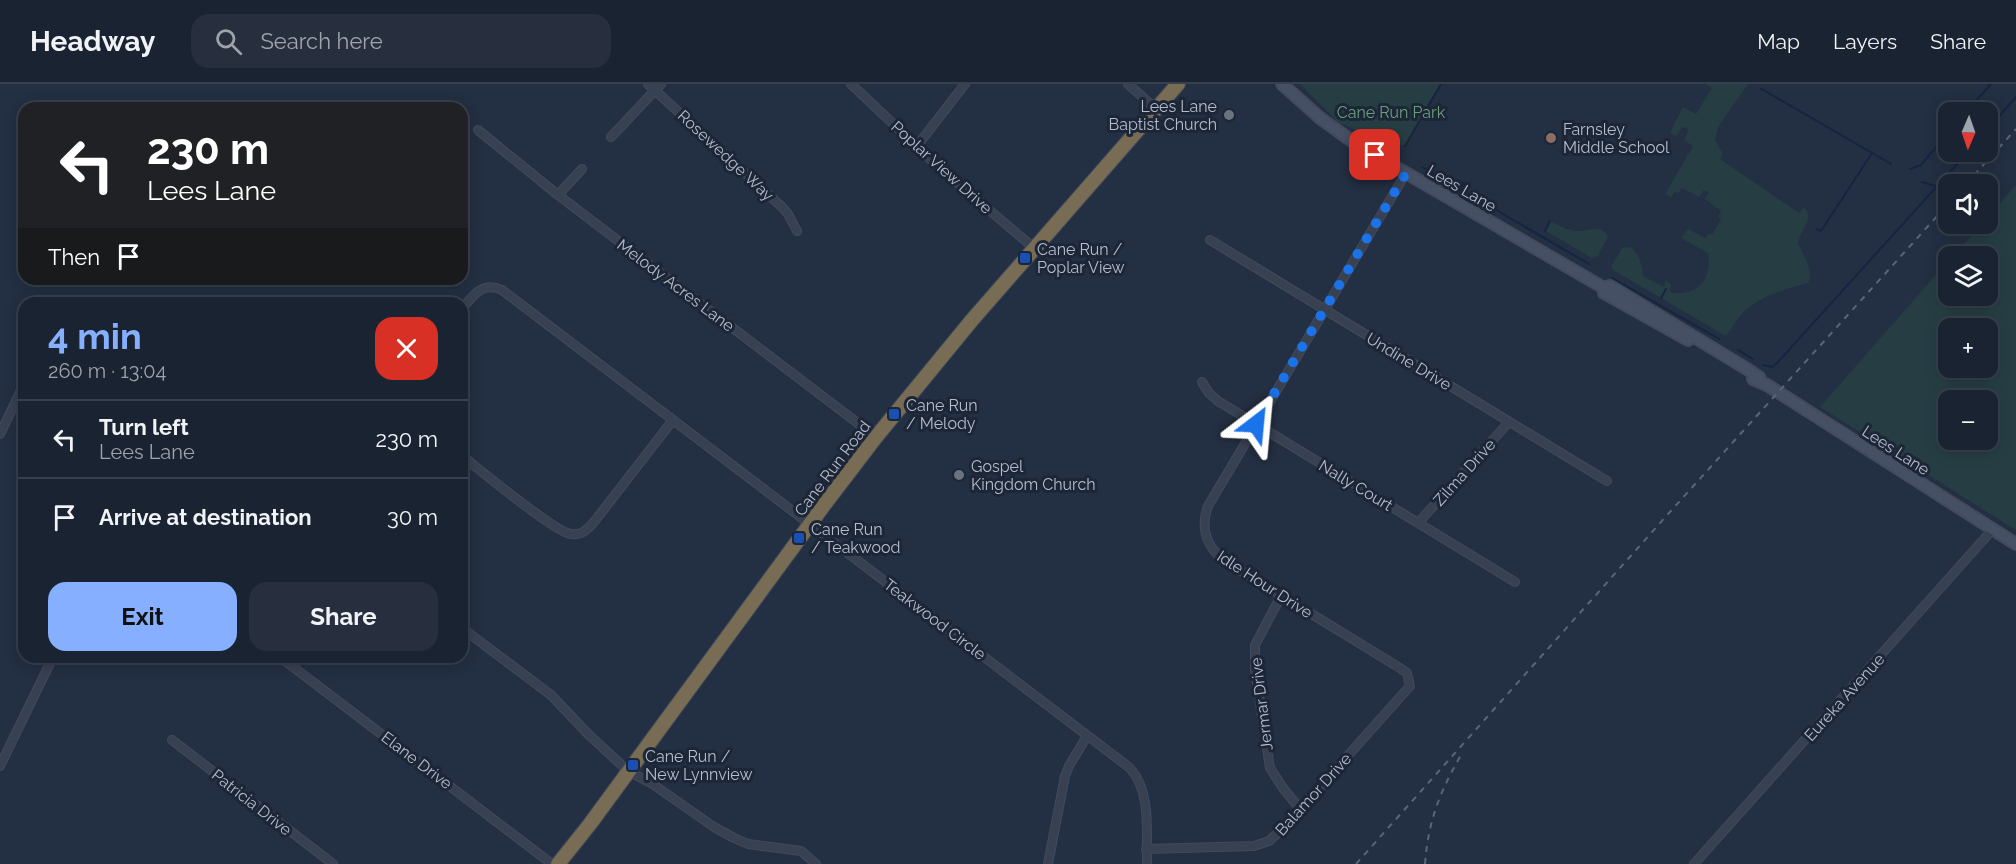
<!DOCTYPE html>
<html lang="en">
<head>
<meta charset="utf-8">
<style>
	:root { --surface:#1a2332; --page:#272f3e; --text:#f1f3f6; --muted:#9fa4ac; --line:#38404d; --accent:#87afff }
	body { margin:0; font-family:Raleway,sans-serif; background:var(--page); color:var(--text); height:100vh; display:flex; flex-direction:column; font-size:22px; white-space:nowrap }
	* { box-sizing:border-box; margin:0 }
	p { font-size:20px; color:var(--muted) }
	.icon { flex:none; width:33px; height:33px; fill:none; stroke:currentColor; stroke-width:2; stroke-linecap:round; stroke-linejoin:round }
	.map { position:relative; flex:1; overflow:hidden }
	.sheet { position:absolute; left:18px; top:213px; width:450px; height:366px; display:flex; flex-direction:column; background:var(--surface); border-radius:18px; box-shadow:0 3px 15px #0003,0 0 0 2px var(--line) }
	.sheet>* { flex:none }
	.hud { position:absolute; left:18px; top:18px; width:450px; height:183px; border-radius:18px; box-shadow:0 3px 15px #0003,0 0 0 2px var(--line); background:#202124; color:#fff; overflow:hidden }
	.needle { width:39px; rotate:182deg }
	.controls { position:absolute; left:1938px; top:18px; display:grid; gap:12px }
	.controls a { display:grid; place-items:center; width:60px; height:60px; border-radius:12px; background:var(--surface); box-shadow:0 3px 15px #0003,0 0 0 2px var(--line); font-size:30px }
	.pin { position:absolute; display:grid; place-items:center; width:51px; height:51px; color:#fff; margin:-26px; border-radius:12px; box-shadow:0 3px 9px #0006 }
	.me { position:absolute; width:66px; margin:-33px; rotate:29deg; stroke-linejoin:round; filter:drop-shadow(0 0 4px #0008) }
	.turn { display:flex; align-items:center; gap:21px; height:126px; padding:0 30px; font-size:27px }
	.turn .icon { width:78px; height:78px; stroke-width:2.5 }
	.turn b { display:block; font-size:42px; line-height:51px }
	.then { display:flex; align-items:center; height:57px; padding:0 30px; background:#0003; gap:12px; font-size:22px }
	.round { display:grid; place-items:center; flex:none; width:63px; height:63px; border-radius:18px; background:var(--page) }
	.head { display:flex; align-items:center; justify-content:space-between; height:102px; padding:0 30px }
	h1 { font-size:36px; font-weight:700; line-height:45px; color:var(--accent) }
	.action { display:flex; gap:12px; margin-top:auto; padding:12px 30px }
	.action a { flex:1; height:69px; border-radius:18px; background:var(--accent); color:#111; font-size:24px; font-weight:700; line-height:69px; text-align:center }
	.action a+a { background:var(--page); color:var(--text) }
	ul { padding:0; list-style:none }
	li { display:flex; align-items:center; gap:18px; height:78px; padding:0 30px; border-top:2px solid var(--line) }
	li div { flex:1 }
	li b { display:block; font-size:22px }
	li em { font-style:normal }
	header { display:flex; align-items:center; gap:36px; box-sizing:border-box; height:84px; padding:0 30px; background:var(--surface); border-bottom:2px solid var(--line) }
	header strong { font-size:28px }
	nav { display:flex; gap:33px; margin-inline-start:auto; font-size:21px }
	.search { width:420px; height:54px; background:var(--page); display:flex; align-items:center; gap:15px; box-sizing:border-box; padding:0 21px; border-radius:18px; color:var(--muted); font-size:22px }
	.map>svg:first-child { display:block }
</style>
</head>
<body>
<header>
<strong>Headway</strong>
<div class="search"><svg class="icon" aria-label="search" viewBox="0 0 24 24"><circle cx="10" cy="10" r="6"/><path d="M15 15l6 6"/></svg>Search here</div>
<nav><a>Map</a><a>Layers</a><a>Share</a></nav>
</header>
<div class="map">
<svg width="2016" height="780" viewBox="0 0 2016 780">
	<rect width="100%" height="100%" fill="#232f42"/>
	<g fill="#263e43" fill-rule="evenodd">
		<path d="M1300,0H1441L1405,62L1396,59L1391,66L1374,55L1376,52L1372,51L1369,54L1352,44L1339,39Z"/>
		<path d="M1706,0H1748L1718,43L1715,56L1723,70L1720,75L1799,129L1803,124L1806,125C1813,137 1800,147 1798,159C1803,171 1815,187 1808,199C1786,205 1759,212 1743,229C1736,236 1732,244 1726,252L1613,186L1611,183L1622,164L1631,163C1639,170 1643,182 1643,192L1662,202H1665V197L1671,200L1670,208C1696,214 1713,195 1708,169L1681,154L1688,145L1705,154L1709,149L1712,151L1721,135L1718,133L1721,127L1705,115L1709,108L1704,106L1699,113L1682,104L1678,109L1675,108L1671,113L1665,110L1693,62L1684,56L1689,45L1682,43L1676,52L1670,48L1683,23L1696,30L1712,4Z"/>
		<path d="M2016,101V446L1820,323L1948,177V212H1988V172H1953L1982,140H1988V133ZM1948,244H1988V284H1948ZM1948,316H1988V356H1948Z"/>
		<path d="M1551,138C1559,141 1567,146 1576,147C1587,148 1602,139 1608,153L1597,173L1592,174L1546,147Z"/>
	</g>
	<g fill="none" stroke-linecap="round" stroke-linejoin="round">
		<g stroke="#152541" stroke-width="2">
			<path d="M1760,4L1891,80"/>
			<path d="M1966,28L1991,0"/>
			<path d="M1988,45L2016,13"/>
			<path d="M1405,62L1441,0"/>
			<path d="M1422,83L1589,180"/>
			<path d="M1910,85L1921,81L1948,49"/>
			<path d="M1922,98L1936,102"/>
			<path d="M1463,100L1464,98"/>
			<path d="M1817,145L1821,147L1872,69"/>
			<path d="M1545,147L1550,137"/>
			<path d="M1612,194L1719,255"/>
			<path d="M1661,214L1666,205"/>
			<path d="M1738,266L1753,275"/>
			<path d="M1763,281L1772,283L1777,279L1968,68"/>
		</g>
		<g stroke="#424a5b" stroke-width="10">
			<g id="street">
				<path d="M648,0L782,123L788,130L797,147"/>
				<path d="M851,0L942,86L1034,164"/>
				<path d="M1128,0L1156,25"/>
				<path d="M478,46L558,111L876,353"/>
				<path d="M611,53L661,0"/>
				<path d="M917,62L965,0"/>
				<path d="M558,111L582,85"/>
				<path d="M1210,156L1607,397"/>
				<path d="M462,225C473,211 483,197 502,206L673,336L594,438C588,445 581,452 571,450C556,449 479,385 462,372"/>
				<path d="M1202,298L1209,309L1218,317L1515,498"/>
				<path d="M673,336L1130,684C1152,709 1146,749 1147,780"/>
				<path d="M0,350L24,300"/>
				<path d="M1419,438L1509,338"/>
				<path d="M1281,512L1255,561V586L1270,684L1283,704L1300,725"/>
				<path d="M462,544L551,611L588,650L628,687L651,699L714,743L734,754L748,760L801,767L816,780"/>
				<path d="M280,573L552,780"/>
				<path d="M172,656L333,780"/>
				<path d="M0,682L53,573"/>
				<path d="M1146,765L1254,762L1269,757L1285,742L1410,602L1407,589L1400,584L1223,476C1206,461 1200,444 1208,422L1406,89"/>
				<path d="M1048,780L1065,692L1069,682L1087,652"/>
				<path d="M1694,780L1993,445"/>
			</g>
		</g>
		<g stroke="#424a5b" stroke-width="14">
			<g id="secondary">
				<path d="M1282,0L1320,34L1356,60L1604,204L1610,202L1747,285L1759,293L1760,296"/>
				<path d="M1604,204V209L1688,256"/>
				<path d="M1753,295L1767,301L2016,460"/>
			</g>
		</g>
		<g stroke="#404959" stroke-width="16">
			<path id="highway" d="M558,780L590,740L824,421L876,353L972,236L1178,0"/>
		</g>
		<use href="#street" stroke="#384152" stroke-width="8"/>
		<use href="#secondary" stroke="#465065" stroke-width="10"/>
		<use href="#highway" stroke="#786c54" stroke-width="14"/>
		<g stroke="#5a6579" stroke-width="2" stroke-dasharray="6 6" stroke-linecap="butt">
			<path d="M1966,100L2016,45"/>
			<path d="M1356,780L1669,429L1948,120"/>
			<path d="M1425,780C1428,738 1440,707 1461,671"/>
		</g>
	</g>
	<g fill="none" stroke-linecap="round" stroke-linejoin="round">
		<path stroke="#1a73e8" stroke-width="10" stroke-dasharray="0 18" d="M1256,340L1406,89L1375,71"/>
	</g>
	<g fill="#6b7280" stroke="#1d2637" stroke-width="2">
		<circle cx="1229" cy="31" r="6"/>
		<circle cx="959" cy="391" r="6"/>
	</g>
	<circle fill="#8d6e63" stroke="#1d2637" stroke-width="2" cx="1551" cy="54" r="6"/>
	<g fill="#1a4fb4" stroke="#1d2637" stroke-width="2">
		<rect x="1019" y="168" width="12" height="12" rx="3"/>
		<rect x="888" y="324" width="12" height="12" rx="3"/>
		<rect x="793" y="448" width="12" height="12" rx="3"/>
		<rect x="627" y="675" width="12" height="12" rx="3"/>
	</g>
	<g text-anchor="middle" stroke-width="6" stroke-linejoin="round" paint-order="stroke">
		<g font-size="16" fill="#b5bccc" stroke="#1d2637" text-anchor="start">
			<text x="1217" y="28" text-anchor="end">Lees Lane<tspan x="1217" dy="18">Baptist Church</tspan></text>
			<text x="1563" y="51">Farnsley<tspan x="1563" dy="18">Middle School</tspan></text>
			<text x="1037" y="171">Cane Run /<tspan x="1037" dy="18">Poplar View</tspan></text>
			<text x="906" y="327">Cane Run<tspan x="906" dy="18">/ Melody</tspan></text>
			<text x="971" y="388">Gospel<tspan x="971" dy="18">Kingdom Church</tspan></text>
			<text x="811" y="451">Cane Run<tspan x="811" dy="18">/ Teakwood</tspan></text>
			<text x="645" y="678">Cane Run /<tspan x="645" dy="18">New Lynnview</tspan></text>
		</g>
		<g font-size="16" fill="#6a9f79" stroke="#1d2637">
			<text x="1391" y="34">Cane Run Park</text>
		</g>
		<g font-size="16" fill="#b5bccc" stroke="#1d2637">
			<text transform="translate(726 71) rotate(43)" y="6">Rosewedge Way</text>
			<text transform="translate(942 83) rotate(42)" y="6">Poplar View Drive</text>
			<text transform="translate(1462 104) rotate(30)" y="6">Lees Lane</text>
			<text transform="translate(676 201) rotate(37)" y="6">Melody Acres Lane</text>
			<text transform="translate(1409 277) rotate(31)" y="6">Undine Drive</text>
			<text transform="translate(1896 366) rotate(33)" y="6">Lees Lane</text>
			<text transform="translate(832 384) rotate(-53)" y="6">Cane Run Road</text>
			<text transform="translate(1464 388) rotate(-48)" y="6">Zilma Drive</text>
			<text transform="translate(1356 401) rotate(31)" y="6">Nally Court</text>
			<text transform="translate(1265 500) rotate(33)" y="6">Idle Hour Drive</text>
			<text transform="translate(935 535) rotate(37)" y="6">Teakwood Circle</text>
			<text transform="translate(1844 613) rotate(-48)" y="6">Eureka Avenue</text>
			<text transform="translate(1261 620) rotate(-97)" y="6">Jermar Drive</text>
			<text transform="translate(417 676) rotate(37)" y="6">Elane Drive</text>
			<text transform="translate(1313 710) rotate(-48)" y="6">Balamor Drive</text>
			<text transform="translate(252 718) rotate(38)" y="6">Patricia Drive</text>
		</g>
	</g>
</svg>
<div class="controls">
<a><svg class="needle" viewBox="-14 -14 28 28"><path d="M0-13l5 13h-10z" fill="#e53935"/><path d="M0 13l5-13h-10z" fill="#9fa4ac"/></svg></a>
<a><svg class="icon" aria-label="sound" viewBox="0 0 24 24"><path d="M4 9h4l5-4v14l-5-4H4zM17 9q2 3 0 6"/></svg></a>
<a><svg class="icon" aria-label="layers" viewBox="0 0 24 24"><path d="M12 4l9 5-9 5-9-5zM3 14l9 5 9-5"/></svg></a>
<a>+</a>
<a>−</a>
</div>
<div class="pin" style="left:1375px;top:71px;background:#d93025"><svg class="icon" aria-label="arrive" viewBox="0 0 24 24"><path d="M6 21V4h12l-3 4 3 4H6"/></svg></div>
<svg class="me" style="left:1256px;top:340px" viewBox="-20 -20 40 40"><path d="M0-17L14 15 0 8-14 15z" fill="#1a73e8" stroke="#fff" stroke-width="4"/></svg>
<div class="hud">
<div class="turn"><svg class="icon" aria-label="left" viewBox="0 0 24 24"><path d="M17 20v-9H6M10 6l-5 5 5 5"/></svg><div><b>230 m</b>Lees Lane</div></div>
<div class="then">Then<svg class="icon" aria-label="arrive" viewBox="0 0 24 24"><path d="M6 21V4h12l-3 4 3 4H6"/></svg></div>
</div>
<section class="sheet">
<div class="head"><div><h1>4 min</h1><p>260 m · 13:04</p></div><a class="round" style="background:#d93025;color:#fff"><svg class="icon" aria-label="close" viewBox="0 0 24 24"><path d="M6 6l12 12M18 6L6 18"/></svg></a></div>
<ul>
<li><svg class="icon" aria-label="left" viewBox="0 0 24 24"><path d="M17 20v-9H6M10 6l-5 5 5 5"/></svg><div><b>Turn left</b><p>Lees Lane</p></div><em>230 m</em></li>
<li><svg class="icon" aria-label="arrive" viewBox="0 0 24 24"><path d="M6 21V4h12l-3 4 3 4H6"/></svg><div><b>Arrive at destination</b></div><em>30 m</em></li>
</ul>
<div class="action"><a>Exit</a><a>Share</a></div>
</section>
</div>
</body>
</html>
